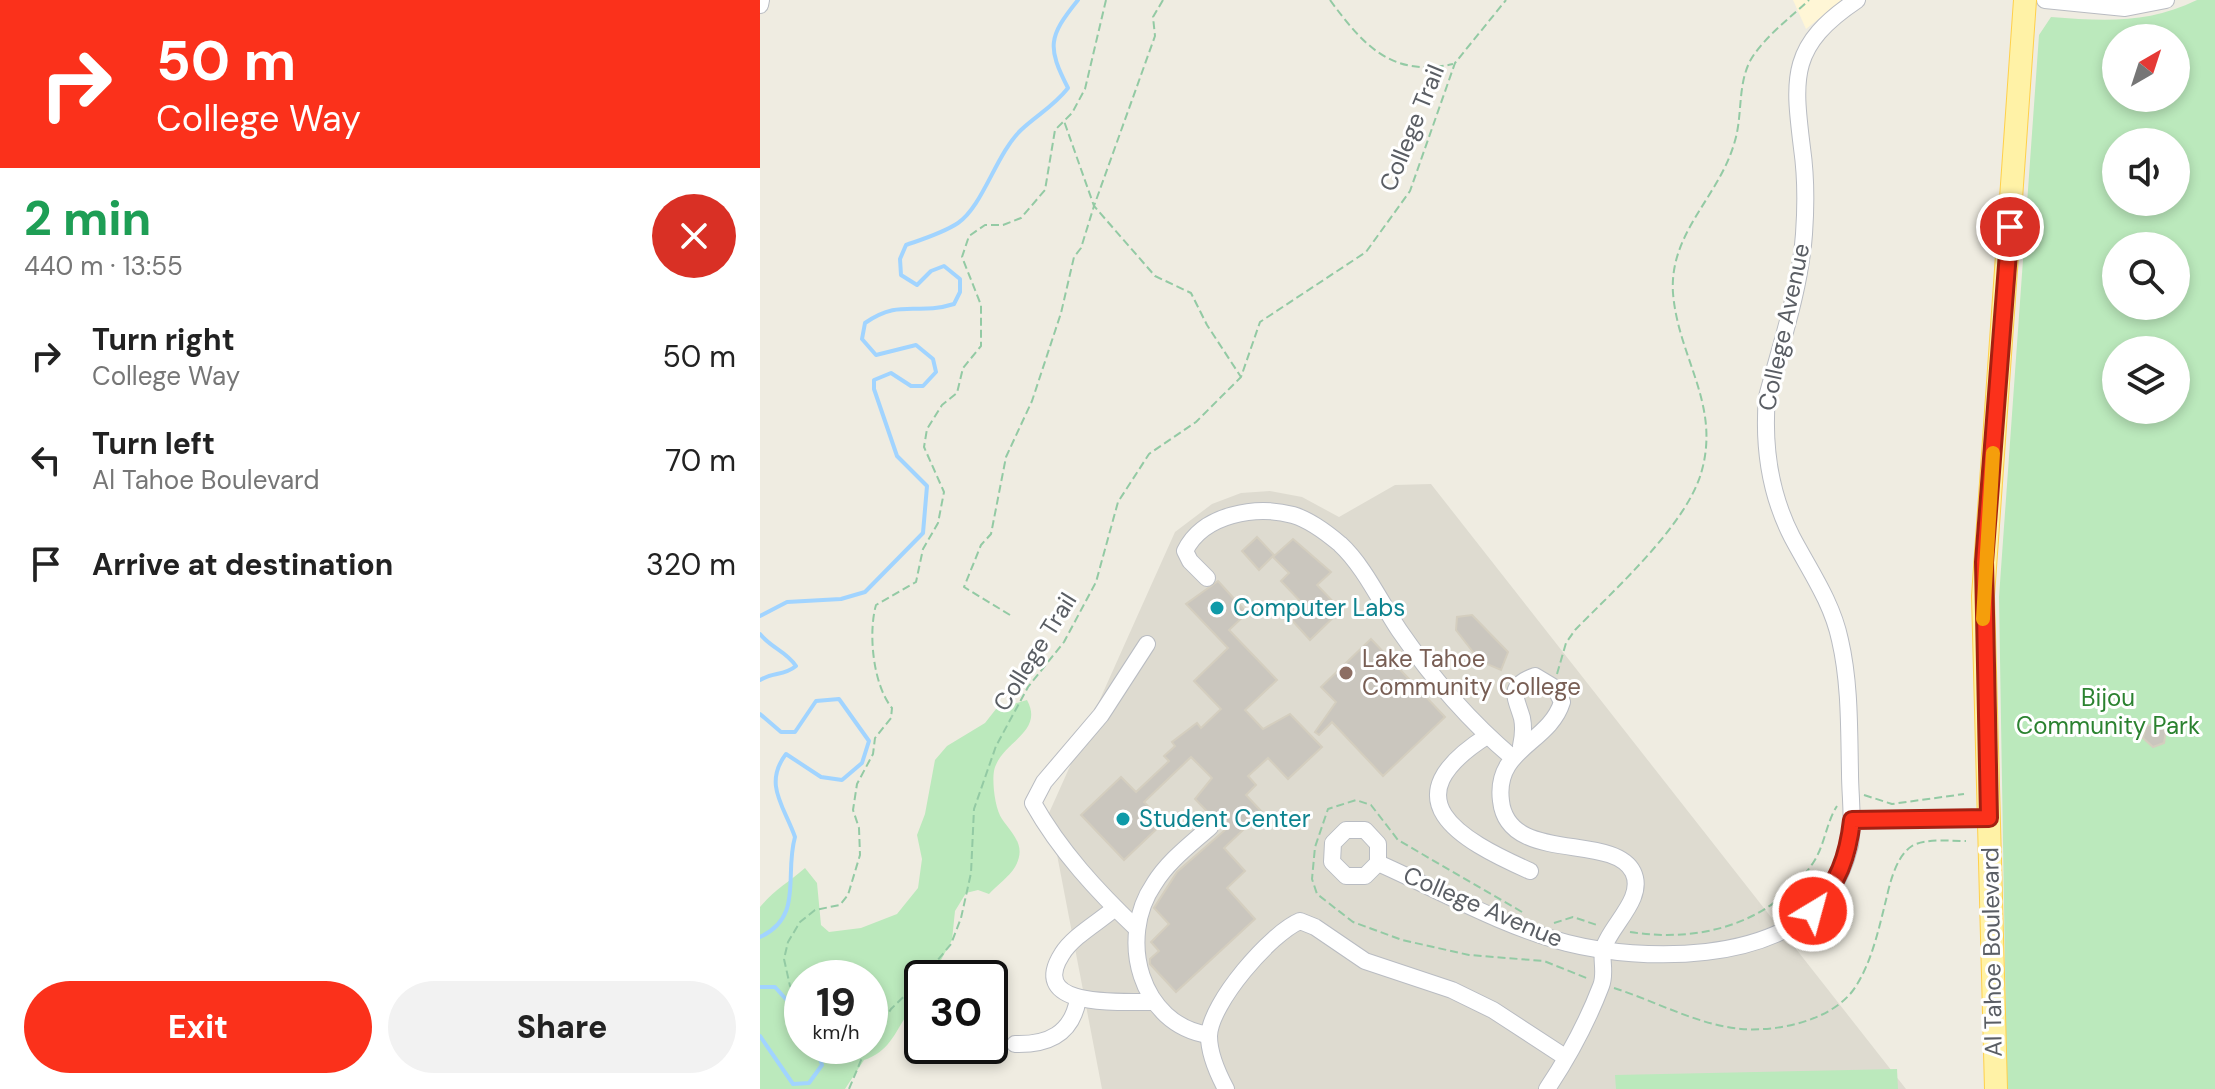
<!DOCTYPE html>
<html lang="en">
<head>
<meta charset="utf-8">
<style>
	:root { --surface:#fff; --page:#f2f2f2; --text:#222; --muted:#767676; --accent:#fb311b }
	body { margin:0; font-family:"DM Sans",sans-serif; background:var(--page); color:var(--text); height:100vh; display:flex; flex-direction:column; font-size:30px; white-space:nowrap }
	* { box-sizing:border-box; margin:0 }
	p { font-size:26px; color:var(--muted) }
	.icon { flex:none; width:44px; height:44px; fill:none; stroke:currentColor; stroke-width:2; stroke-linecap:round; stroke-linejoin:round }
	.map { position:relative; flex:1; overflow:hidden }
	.details { display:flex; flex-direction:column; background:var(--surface); width:760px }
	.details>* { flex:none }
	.hud { background:#fb311b; color:#fff; overflow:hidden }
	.needle { width:52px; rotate:39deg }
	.buttons { position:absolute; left:1342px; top:24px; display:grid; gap:16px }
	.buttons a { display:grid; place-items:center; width:88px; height:88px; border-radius:50%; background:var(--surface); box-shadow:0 4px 12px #0003; font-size:40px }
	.speed { position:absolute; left:24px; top:960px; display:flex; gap:16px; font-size:40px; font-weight:700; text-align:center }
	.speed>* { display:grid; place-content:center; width:104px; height:104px; border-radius:50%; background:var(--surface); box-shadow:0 4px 12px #0003; line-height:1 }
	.speed small { font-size:20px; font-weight:400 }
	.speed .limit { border:4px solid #111; border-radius:12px; background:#fff; color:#111 }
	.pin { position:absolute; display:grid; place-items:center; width:68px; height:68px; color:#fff; margin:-34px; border:4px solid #fff; border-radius:50%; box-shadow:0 2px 8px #0007 }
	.me { position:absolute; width:88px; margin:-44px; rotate:37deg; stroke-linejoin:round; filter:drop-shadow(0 0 6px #0008) }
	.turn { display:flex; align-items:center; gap:28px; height:168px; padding:0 24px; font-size:36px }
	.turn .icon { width:104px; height:104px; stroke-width:2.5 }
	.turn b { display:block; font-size:56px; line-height:68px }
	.round { display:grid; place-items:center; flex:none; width:84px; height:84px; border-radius:42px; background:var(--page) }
	.headline { display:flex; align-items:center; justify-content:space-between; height:136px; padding:0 24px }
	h1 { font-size:48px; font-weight:800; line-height:60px; color:#1e9e55 }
	.primary-button { display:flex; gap:16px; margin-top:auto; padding:16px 24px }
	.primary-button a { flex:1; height:92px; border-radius:48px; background:var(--accent); color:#fff; font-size:32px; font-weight:800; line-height:92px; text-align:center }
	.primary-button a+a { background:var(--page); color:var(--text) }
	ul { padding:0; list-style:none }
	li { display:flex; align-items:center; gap:24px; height:104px; padding:0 24px }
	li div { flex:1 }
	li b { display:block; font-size:30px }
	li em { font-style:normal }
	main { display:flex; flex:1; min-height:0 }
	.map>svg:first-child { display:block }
</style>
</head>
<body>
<main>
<section class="details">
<div class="hud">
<div class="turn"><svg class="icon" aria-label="right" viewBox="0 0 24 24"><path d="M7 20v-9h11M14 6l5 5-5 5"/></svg><div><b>50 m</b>College Way</div></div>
</div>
<div class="headline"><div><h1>2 min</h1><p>440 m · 13:55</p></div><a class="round" style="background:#d93025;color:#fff"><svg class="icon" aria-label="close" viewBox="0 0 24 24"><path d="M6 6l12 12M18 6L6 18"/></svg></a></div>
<ul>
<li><svg class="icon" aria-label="right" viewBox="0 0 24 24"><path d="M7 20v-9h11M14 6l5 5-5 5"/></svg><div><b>Turn right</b><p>College Way</p></div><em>50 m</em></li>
<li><svg class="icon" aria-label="left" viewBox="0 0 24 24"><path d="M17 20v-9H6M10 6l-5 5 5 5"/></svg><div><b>Turn left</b><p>Al Tahoe Boulevard</p></div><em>70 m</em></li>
<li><svg class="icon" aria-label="arrive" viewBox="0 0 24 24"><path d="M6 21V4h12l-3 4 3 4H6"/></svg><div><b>Arrive at destination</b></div><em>320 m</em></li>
</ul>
<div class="primary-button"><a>Exit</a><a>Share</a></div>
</section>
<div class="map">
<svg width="1455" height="1089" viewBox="0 0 1455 1089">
	<rect width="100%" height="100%" fill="#efece1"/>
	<path fill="#fff6d6" d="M1033,0H1082L1046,29Z"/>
	<path fill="#dedbd0" d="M671,484L1146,1089H342L289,813L415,532L452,504L481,493L510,491L542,497L579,517L635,485Z"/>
	<g fill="#bbe9bc" fill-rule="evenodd">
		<path d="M1437,0H1455V1089H1247L1239,597L1279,35L1291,17C1344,21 1388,24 1437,0ZM1356,38H1416V98H1356ZM1356,142H1416V202H1356ZM1356,246H1416V306H1356ZM1356,350H1416V410H1356Z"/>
		<path d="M267,700C285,733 240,742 234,771C232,783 235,809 242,819C253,835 267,846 255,867C249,877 237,885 229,894L218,890L206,893L195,911L192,940L171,978H162L159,1001C137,1020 136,1050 104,1060L85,1089H0V907C14,890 29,882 45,868L57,883L61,925L69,932L101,928L137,914L158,888L162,859L157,835L165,814L175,760L187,746L225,723L236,709ZM42,978H110V1046H42Z"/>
		<path d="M1137,1069L1138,1089H856L855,1075Z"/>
	</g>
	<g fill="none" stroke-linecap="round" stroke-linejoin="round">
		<g stroke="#a1d4ff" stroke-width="4">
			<path d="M0,616L27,602L81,599L105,592L163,533L167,486L137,456L114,389V380L131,373L151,386H163L176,372L173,359L156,345L116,355L102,339L105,323C141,298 156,316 194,304L200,292V279L184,266L171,271L157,285L141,275L140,259L146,245C163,239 183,233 198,223C223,206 236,154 261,130C277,115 294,106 308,88C287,47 288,37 318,0"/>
			<path d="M0,634C11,648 26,651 36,666C24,676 13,672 0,680"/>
			<path d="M0,714L21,732H35L56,701L79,699L109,741L102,763L82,780L61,777L26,754C3,784 24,806 35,837C24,875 44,917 0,937"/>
			<path d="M0,987H15L42,1017"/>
			<path d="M0,1036L33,1084L49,1083L62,1065L56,1046"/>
		</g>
	</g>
	<g fill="#cac6be" stroke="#d4cebf" stroke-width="2">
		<path d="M497,537L514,555L499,570L482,551Z"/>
		<path d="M533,539L571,572L557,585L581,610L550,640L530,618L544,605L521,581L529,573L513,557Z"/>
		<path d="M458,581L487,613L469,630L517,680L485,710L503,729L530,714L562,747L528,779L508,758L488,776L496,785L486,795L502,812L464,848L485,871L467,888L495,919L416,992L390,964V959L399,951L391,942L409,924L394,908L417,872L465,830L435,799L452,778L431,757L384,802L404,822L364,860L321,815L361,777L376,792L409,761L404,756L415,746L412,742L437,723L441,728L461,709L434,681L468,648L426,604Z"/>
		<path d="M712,615L748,652L741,670L720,661L696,630L697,617Z"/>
		<path d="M611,639L685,717L623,776L572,722L559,735L555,732L576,702L561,687Z"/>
		<path d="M1397,723L1406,731L1404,743L1393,747L1383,738L1386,726Z"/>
	</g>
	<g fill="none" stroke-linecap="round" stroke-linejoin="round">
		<g stroke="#b9bcc2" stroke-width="18">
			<g id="minor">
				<path d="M1285,0L1365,8L1406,0"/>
				<path d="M0,5L1,0"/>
				<path d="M447,578L430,561L425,551C443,514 496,505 533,515C550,520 567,533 580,544C604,566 621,603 639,630C672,678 708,720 753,758"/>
				<path d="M727,736C628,799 698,839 770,871"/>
				<path d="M761,746C763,737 764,728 762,718C756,697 746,686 775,676L795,688L802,702C789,744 734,748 741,801C748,865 853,832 873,872C886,899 849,926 843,950C841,961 846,974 841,986C828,1020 807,1059 787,1089"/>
				<path d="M1092,820L1229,818"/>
				<path d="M618,863L605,876H586L572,862L573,843L586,830H605L618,844V863C679,890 742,926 807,943C882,962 1017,964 1068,894C1078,881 1086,861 1090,845C1094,821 1090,797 1090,773C1089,729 1090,683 1080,640C1072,602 1050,571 1032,537C1009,492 1003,446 1007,397C1021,344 1040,289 1044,234C1046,206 1046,176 1042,148C1033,76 1030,45 1097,0"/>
				<path d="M355,908C339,922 313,936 302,954C266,1010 365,1001 393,1002"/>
				<path d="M377,929C337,891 300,851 273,803L284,782L341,715L387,644"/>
				<path d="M449,1035C380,1025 357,938 394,884C408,861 431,844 450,827"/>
				<path d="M255,1044C288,1045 312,1034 318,999"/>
				<path d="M466,1089C458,1074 449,1053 449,1036C450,1003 511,933 540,921L555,927L605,961L692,990L733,1010L805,1057"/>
			</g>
		</g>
		<g stroke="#ffd04a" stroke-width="24">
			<path id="major" d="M1236,1089L1223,596L1265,0"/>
		</g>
		<g stroke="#93caa4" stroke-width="2" stroke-dasharray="8 4" stroke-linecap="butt">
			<path d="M403,0L393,17L395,36L334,206L395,276L431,293L447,325L481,377"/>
			<path d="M570,0C603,45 632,78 693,64"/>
			<path d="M250,615L204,587L221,545L231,534L246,457L272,401L301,313L314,257L321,248L334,206L304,121"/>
			<path d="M797,674L806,643L815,630C854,590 928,524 942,470C960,403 918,357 913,293C909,233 958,198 974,144C983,117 977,87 990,61C1003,38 1030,18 1049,0"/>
			<path d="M1104,795L1132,804L1204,794"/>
			<path d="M762,912L638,840L611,805L596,800L568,809L555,847L552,879L557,894L593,922L642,940L709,955L784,961L829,979"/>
			<path d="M794,923L813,917L837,925"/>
			<path d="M870,932C940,943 1011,924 1053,863C1065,845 1066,823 1077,806"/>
			<path d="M163,978L191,944L201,918L211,873L214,809L236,746L268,687L304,642L336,582L358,502L389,454L436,422L481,377L500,322L606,252L650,191L695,63L746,0"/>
			<path d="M854,988C895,1001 938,1025 981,1029C1019,1032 1075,1020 1096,986C1112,961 1119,928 1126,900C1130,883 1136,856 1152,846C1165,838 1191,841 1206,841"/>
			<path d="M42,997L30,986L24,959L28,942L40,922L55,910L80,905L88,895L100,855L99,828L93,810L97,784L113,754L115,738L131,718L132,708C113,685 108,633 116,605L156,582L163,549L178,523L184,492L164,447L167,429L182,405L197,393L203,368L221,346V305L202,257L209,236L225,225H243L261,218L285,190L295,130L312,113L325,89L346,0"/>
			<path d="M110,1042L131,1009L161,980"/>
			<path d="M90,1046L98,1058"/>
			<path d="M89,1089L107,1046"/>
		</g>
		<use href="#minor" stroke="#fff" stroke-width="16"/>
		<use href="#major" stroke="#fff2a6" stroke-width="22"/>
	</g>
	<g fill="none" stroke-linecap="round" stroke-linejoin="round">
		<g stroke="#a32012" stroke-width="20">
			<path id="route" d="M1053,911C1078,884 1088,856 1092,820L1229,818L1224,562L1250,227"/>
		</g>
		<use href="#route" stroke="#fb311b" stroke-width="14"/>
		<path stroke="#f59e0b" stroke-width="14" d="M1223,619L1233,453"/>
	</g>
	<g fill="#0f9aa8" stroke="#fff" stroke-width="3">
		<circle cx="457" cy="608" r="8"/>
		<circle cx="363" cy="819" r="8"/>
	</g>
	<circle fill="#8d6e63" stroke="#fff" stroke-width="3" cx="586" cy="673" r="8"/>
	<g text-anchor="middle" stroke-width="6" stroke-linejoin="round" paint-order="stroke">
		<g font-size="24" fill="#5a5e64" stroke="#fff">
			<text transform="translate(652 128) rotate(-68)" y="8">College Trail</text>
			<text transform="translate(1024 327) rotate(-78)" y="8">College Avenue</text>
			<text transform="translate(275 652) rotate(-58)" y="8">College Trail</text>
			<text transform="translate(723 907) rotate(23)" y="8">College Avenue</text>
			<text transform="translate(1232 952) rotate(-91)" y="8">Al Tahoe Boulevard</text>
		</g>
		<g font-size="24" fill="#0d838f" stroke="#fff" text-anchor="start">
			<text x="473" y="616">Computer Labs</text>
			<text x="379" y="827">Student Center</text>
		</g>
		<g font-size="24" fill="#785e54" stroke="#fff" text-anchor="start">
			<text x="602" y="667">Lake Tahoe<tspan x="602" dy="28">Community College</tspan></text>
		</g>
		<g font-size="24" fill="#2b8230" stroke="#fff">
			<text x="1348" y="706">Bijou<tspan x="1348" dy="28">Community Park</tspan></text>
		</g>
	</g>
</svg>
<div class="buttons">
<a><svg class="needle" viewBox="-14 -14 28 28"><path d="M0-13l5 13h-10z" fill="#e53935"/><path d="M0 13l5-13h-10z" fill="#767676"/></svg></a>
<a><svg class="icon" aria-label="sound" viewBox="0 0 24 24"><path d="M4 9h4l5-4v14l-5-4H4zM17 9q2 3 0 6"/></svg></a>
<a><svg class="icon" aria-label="search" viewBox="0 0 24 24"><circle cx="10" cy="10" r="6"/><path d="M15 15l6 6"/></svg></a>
<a><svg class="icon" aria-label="layers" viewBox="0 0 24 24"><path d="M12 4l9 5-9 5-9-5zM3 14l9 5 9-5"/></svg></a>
</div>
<div class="speed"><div>19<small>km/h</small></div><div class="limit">30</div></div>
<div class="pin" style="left:1250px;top:227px;background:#d93025"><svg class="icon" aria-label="arrive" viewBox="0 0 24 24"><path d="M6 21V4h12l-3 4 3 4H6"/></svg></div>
<svg class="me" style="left:1053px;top:911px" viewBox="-20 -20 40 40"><circle r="17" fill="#fb311b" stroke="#fff" stroke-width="3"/><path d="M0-11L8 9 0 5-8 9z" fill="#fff"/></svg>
</div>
</main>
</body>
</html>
